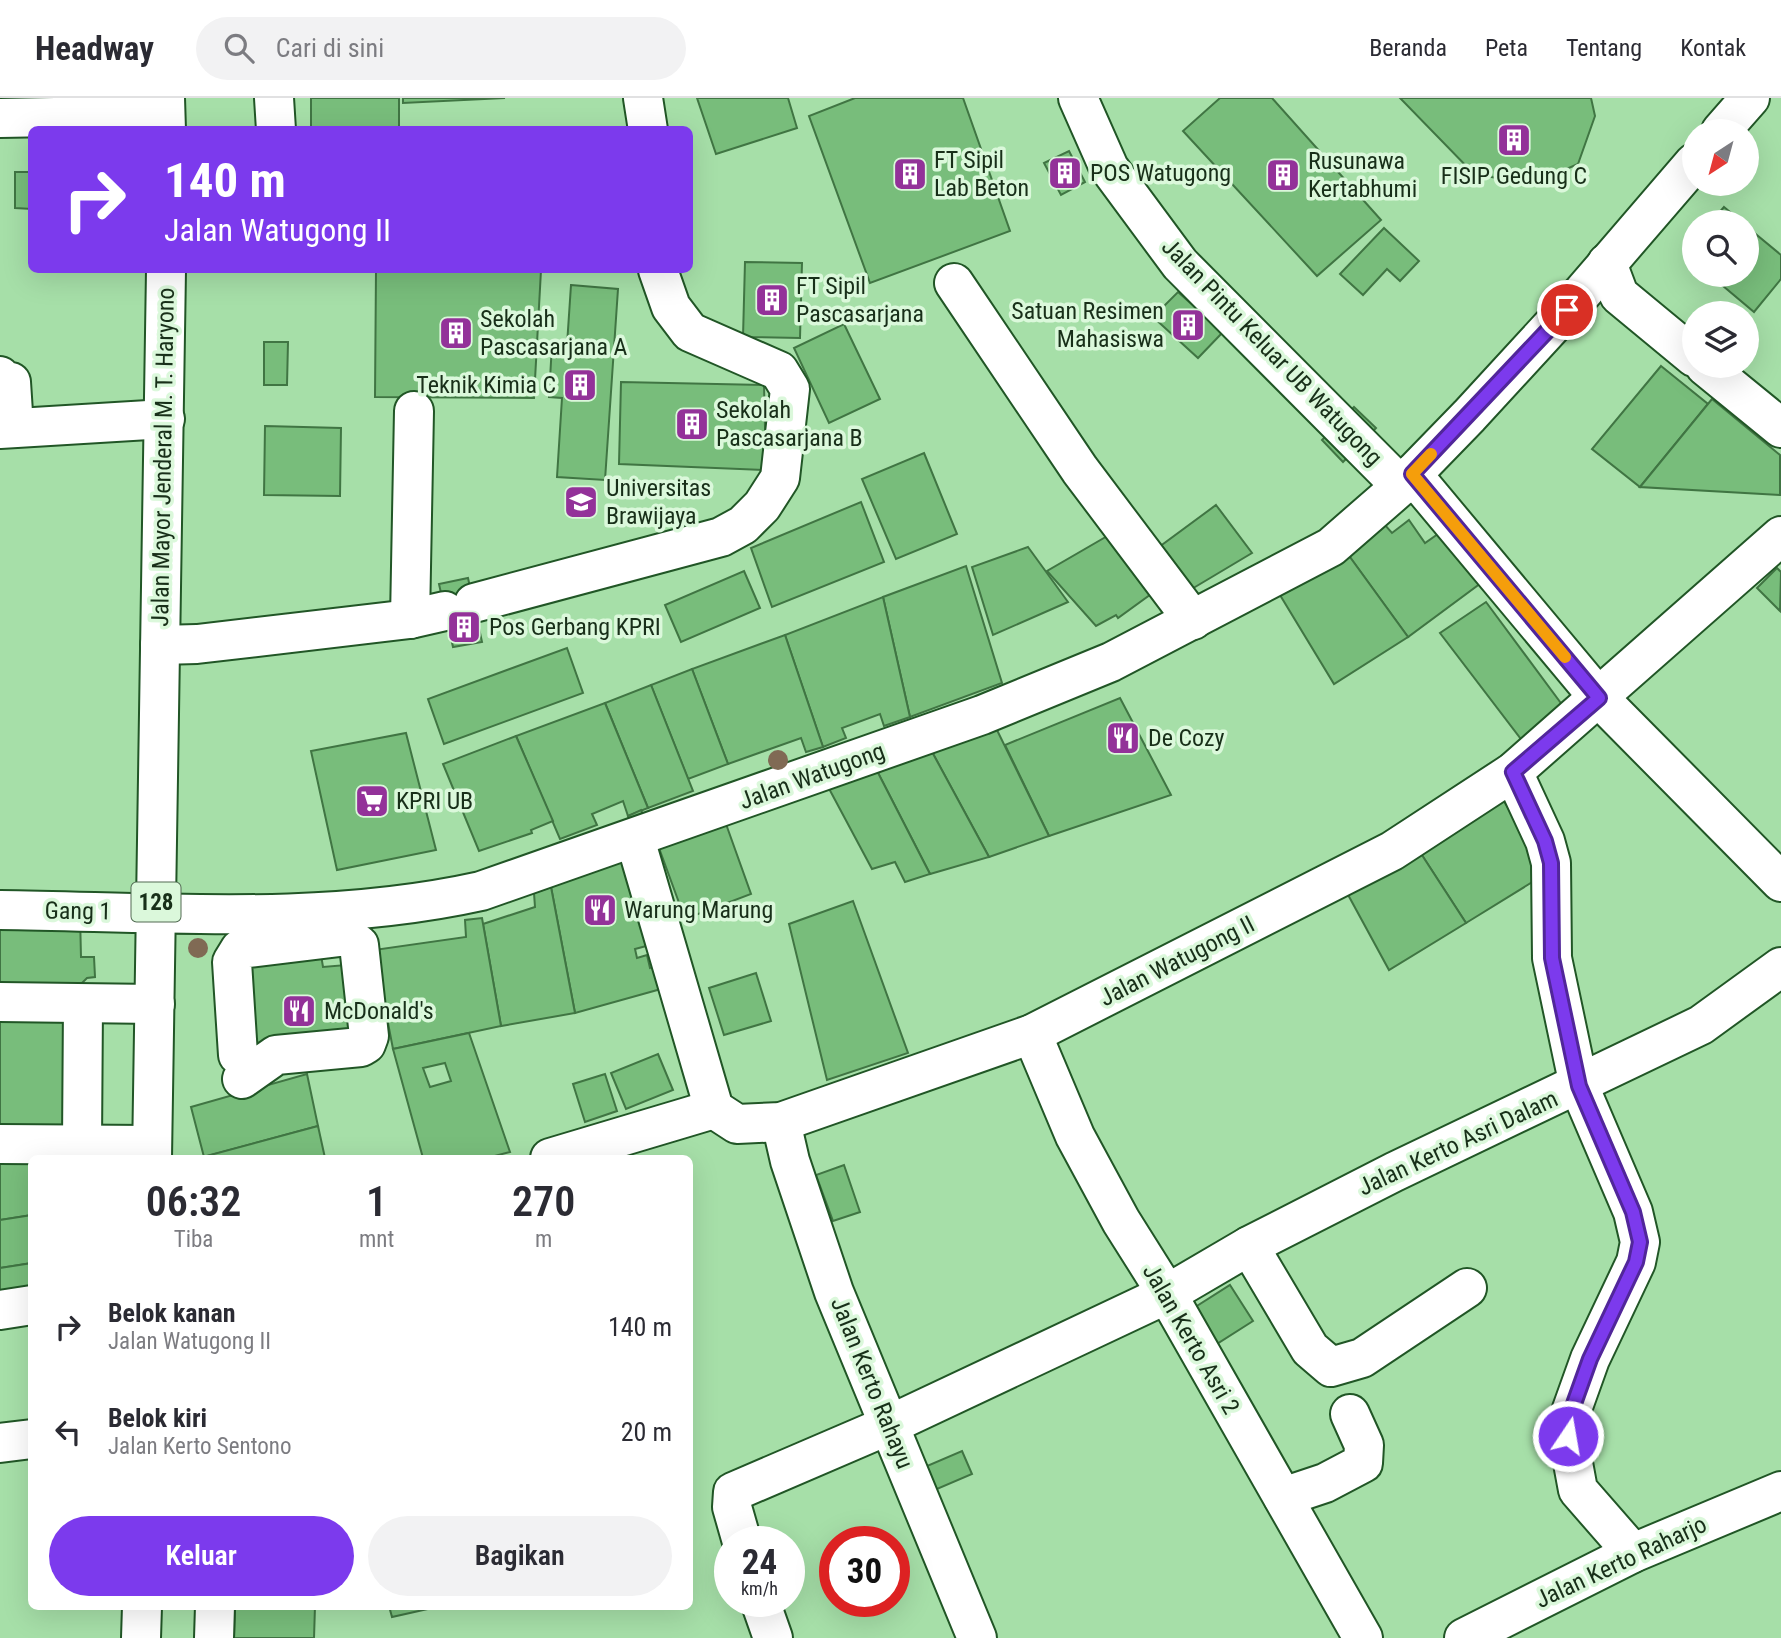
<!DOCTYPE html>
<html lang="id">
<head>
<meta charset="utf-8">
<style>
	:root { --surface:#fff; --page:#f2f2f3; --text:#2b2b33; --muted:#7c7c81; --line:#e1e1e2; --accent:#7c3aed }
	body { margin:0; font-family:"Roboto Condensed",sans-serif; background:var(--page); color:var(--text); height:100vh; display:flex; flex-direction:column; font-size:26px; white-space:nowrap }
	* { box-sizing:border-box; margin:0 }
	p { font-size:23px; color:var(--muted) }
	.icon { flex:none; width:38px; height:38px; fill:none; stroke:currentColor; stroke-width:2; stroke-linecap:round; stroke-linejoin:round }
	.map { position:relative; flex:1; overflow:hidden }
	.drawer { position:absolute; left:28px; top:1057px; width:665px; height:455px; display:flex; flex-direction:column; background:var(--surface); border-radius:10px; box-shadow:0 7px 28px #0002 }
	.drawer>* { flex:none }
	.banner { position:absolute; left:28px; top:28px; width:665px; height:147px; border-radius:10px; box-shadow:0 7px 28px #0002; background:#7c3aed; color:#fff; overflow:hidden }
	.needle { width:46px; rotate:216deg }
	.controls { position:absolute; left:1682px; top:21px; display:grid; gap:14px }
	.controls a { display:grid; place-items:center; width:77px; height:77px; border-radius:50%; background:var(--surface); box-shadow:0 7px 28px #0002; font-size:35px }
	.speed { position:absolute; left:714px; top:1428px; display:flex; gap:14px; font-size:35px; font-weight:700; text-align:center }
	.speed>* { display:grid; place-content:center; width:91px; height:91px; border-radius:50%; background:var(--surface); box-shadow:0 7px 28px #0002; line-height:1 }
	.speed small { font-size:18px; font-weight:400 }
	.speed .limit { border:10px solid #d22; background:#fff; color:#111 }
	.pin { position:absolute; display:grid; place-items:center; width:60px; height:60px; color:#fff; margin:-30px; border:4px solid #fff; border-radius:50%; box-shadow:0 2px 7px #0007 }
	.me { position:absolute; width:77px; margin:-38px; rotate:12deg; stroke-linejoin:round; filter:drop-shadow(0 0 5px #0008) }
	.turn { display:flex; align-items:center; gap:24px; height:147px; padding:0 21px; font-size:32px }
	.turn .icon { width:91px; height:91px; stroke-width:2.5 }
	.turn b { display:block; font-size:49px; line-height:60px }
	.eta { display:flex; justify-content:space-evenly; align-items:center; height:119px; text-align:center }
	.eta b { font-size:42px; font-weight:600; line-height:49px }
	.cta { display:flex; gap:14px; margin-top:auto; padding:14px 21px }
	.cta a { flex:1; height:80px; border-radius:42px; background:var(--accent); color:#fff; font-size:28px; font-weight:600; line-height:80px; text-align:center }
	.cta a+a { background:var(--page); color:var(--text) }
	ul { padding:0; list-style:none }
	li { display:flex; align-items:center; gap:21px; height:105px; padding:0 21px }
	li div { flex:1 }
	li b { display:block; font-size:26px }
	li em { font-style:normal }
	header { display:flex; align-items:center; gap:42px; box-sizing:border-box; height:98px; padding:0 35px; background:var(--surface); border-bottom:2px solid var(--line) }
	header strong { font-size:33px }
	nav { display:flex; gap:38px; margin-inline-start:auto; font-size:24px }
	.search { width:490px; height:63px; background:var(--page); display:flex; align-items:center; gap:18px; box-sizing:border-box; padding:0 24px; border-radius:38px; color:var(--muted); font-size:26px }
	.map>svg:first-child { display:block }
</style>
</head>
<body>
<header>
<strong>Headway</strong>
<div class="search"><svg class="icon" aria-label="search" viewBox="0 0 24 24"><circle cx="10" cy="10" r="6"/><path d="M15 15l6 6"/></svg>Cari di sini</div>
<nav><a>Beranda</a><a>Peta</a><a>Tentang</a><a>Kontak</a></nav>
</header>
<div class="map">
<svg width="1781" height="1540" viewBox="0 0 1781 1540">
	<rect width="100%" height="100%" fill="#a6dfa8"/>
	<g fill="#78bd7b" stroke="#407543" stroke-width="2" fill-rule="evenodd">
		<rect x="311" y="0" width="88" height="32"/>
		<path d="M403,0H505L403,5Z"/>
		<path d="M697,0H788L797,30L716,56Z"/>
		<path d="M855,0H963L1010,133L870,185L809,18Z"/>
		<path d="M1220,0H1272L1381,122L1317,178L1183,33Z"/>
		<path d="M1400,0H1591L1595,18L1578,66L1532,86L1474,76Z"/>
		<path d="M1069,53L1085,84L1061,97L1044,65Z"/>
		<path d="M15,74H32V111L15,110Z"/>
		<path d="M1724,109L1742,124H1711Z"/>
		<path d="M1746,128L1781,157V181L1754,214L1710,177H1746Z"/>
		<path d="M1384,130L1419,163L1400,183L1387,171L1363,197L1340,176Z"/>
		<path d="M1694,144V164L1685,156Z"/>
		<path d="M745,164L802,165L800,240L743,239Z"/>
		<path d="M376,172H541L534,300L375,299Z"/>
		<path d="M571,187L618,191L605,382L557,379L562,300L549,299L552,246L567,247Z"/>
		<path d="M1178,194L1223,234L1198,260L1153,219Z"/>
		<path d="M844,226L880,301L829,325L794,250Z"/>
		<path d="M264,244H288L287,287H264Z"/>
		<path d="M1661,268L1708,306L1640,389L1592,351Z"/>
		<path d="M621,284L764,287L766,372L619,366Z"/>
		<path d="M1712,301L1780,357V397L1640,389Z"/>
		<path d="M1354,309L1376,330L1343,364L1322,342Z"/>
		<path d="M265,328L341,330L340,398L264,397Z"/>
		<path d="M924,355L957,436L896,461L862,381Z"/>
		<path d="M861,404L884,464L772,509L751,450Z"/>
		<path d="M1216,407L1252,455L1185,495L1155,452Z"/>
		<path d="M1409,422L1425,445L1445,431L1485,482L1408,539L1347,455L1385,427L1392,435Z"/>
		<path d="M1116,433L1158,491L1118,520L1116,517L1096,528L1047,473Z"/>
		<path d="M1028,449L1068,504L993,537L972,469Z"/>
		<path d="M1347,455L1408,539L1334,586L1280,497Z"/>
		<path d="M966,468L1002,585L910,619L883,499Z"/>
		<path d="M1777,470L1781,474L1780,513L1757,490Z"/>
		<path d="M744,473L760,510L681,544L665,507Z"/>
		<path d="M468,480L482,544L453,549L439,486Z"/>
		<path d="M883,499L910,619L884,628L880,616L842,630L846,640L823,649L785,537Z"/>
		<path d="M1486,504L1566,612L1524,645L1440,535Z"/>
		<path d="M785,537L823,649L806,654L801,640L728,666L692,571Z"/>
		<path d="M567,550L583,595L444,646L428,601Z"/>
		<path d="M692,571L728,666L688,681L651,587Z"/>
		<path d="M651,587L693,693L648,710L605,605Z"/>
		<path d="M1120,600L1171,697L1049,738L1005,647Z"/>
		<path d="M605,605L648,710L628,718L623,703L592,716L597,727L560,741L516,638Z"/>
		<path d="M995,628L1049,738L989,759L931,652Z"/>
		<path d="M406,635L436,752L337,772L311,653Z"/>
		<path d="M516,638L553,723L531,732L532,735L479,753L443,666Z"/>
		<path d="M931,652L989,759L930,776L874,667Z"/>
		<path d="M874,667L930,776L905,784L895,764L872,771L826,685Z"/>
		<path d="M1502,700L1547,775L1466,825L1418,751Z"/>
		<path d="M641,712L646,724L632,729L628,718Z"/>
		<path d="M726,726L751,796L685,821L659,750Z"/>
		<path d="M1418,751L1466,825L1389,872L1346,793Z"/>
		<path d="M627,760L650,847L635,851L637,860L647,857L650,870L656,868L661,891L575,915L551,789Z"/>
		<path d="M551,789L575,915L501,928L483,826L535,809L534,795Z"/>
		<path d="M853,803L908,955L827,982L789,826Z"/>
		<path d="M0,817H80L81,859H94L95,879L87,880L71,896H0Z"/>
		<path d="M482,820L501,928L393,951L374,852L466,839L465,822Z"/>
		<path d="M321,857L323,869L346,867L355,958L243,950V859Z"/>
		<path d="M756,875L771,923L724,937L709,890Z"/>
		<path d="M0,918L71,923L70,1019L63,1029H0Z"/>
		<path d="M469,935L510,1054L487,1060H423L393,951ZM445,965L451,983L430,989L423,970Z"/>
		<path d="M658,956L673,992L626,1011L611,975Z"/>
		<path d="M307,976L318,1028L204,1059L191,1009Z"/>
		<path d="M605,976L617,1013L585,1024L573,986Z"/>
		<path d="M318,1028L325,1060H199Z"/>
		<path d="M32,1063V1117L0,1122V1064Z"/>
		<path d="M844,1067L860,1114L833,1123L816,1077Z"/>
		<path d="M32,1117V1165L0,1170V1122Z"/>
		<path d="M32,1165V1203L0,1207V1170Z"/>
		<path d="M1230,1187L1253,1223L1212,1249L1189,1213Z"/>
		<path d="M962,1353L972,1376L930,1394L920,1371Z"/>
		<path d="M235,1508H315L314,1540H234Z"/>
		<path d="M389,1508H441L392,1519Z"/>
	</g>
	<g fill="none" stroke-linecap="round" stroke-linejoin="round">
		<g stroke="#215626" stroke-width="42">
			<g id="minor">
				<path d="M274,0L276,32"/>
				<path d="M643,0L648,32"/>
				<path d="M1078,0L1109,70L1180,166L1401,388"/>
				<path d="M0,20L165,17"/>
				<path d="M1721,33L1750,0"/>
				<path d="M1607,165L1619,197L1694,259"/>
				<path d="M954,185L1080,372L1193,522"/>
				<path d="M1705,268L1781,330"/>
				<path d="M0,278L2,286L11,284L14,330"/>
				<path d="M0,331L165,321"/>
				<path d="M1412,376L1599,600L1781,784"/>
				<path d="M474,505L721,439L743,427L762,408L780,380L790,291L779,273L690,234L671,209L658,172"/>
				<path d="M410,521L414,313"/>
				<path d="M160,547L197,546L410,521L445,513"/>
				<path d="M1513,674L1545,743L1551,765L1552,860L1579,988L1633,1114L1640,1144L1636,1164L1590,1261L1571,1314L1568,1338L1578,1392L1633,1455"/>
				<path d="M635,741L714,1011L737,1026L781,1024L1032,936L1392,753L1513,674L1781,438"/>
				<path d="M0,812C160,814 323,828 481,793L982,617L1111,564L1331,449L1401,388L1469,318L1583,194L1694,65"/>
				<path d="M0,904L155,906"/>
				<path d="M1032,936L1075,1038L1121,1123L1167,1196L1363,1540"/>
				<path d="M238,957L232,864L240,851L348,838L359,847L369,938L366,946L361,949L276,957L242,981"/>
				<path d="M781,1024L790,1063L834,1194L977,1540"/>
				<path d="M0,1046L152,1047"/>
				<path d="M82,1046L83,906"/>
				<path d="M550,1060L714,1011"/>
				<path d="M1249,1148L1310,1251L1331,1269L1362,1260L1467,1190"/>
				<path d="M0,1212L32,1207"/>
				<path d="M0,1345L32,1341"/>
				<path d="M1283,1399L1325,1385L1363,1365L1364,1347L1350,1316"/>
				<path d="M742,1444L732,1409L733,1394L889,1327L1167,1196L1249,1148L1394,1074L1701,927L1781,869"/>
				<path d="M760,1503L773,1540"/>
				<path d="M214,1540L215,1508"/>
				<path d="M1464,1540L1633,1455L1781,1393"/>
			</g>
		</g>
		<g stroke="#215626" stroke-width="42">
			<g id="major">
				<path d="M165,0L166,32"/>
				<path d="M152,1060L166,172"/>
				<path d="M141,1540L142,1508"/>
			</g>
		</g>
		<use href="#minor" stroke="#fff" stroke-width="38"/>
		<use href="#major" stroke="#fff" stroke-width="38"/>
	</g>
	<g fill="#806a54">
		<circle cx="778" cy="662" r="10"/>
		<circle cx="198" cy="850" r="10"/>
	</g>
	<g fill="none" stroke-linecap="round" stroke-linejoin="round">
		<g stroke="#51269a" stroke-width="18">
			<path id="route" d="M1567,212L1412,376L1599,600L1513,674L1545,743L1551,765L1552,860L1579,988L1633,1114L1640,1144L1636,1164L1590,1261L1571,1314L1568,1338"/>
		</g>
		<use href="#route" stroke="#7c3aed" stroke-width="12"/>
		<path stroke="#f59e0b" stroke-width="12" d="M1431,356L1412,376L1565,559"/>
	</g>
	<defs>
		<g id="building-square" transform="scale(1.75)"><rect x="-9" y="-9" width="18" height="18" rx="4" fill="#933299" stroke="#dbf8db"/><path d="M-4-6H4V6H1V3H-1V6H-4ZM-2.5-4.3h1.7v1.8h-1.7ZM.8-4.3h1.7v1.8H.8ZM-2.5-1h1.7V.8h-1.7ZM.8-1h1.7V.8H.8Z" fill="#fff"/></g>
		<g id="university-square" transform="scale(1.75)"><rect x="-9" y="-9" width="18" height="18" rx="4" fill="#933299" stroke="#dbf8db"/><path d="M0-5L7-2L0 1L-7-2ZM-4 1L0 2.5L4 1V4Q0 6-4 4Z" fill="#fff"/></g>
		<g id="restaurant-square" transform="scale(1.75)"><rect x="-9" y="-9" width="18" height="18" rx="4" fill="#933299" stroke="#dbf8db"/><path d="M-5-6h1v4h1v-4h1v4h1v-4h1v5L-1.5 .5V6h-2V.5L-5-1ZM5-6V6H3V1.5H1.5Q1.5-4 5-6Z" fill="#fff"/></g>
		<g id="supermarket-square" transform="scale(1.75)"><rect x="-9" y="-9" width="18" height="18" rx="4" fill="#933299" stroke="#dbf8db"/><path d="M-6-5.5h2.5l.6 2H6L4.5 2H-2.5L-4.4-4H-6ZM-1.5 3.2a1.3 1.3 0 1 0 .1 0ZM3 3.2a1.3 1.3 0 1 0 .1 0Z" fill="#fff"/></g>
	</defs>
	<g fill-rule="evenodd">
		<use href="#building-square" x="1514" y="42"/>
		<use href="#building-square" x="1065" y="75"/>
		<use href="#building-square" x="910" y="76"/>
		<use href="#building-square" x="1283" y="77"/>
		<use href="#building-square" x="772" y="202"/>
		<use href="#building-square" x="1188" y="227"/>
		<use href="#building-square" x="456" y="235"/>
		<use href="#building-square" x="580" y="287"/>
		<use href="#building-square" x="692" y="326"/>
		<use href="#university-square" x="581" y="404"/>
		<use href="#building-square" x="464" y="529"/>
		<use href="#restaurant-square" x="1123" y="640"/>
		<use href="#supermarket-square" x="372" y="703"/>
		<use href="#restaurant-square" x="600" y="812"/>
		<use href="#restaurant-square" x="299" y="913"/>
	</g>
	<g text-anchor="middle" stroke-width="7" stroke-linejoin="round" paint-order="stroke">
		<rect fill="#dbf8db" stroke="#526b53" stroke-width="2" x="131.5" y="784.5" width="49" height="39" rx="5"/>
		<g font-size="23" font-weight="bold" fill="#182f19">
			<text x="156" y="812">128</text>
		</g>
		<g font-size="24" fill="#182f19" stroke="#dbf8db" text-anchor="start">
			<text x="934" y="70">FT Sipil<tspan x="934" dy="28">Lab Beton</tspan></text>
			<text x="1308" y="71">Rusunawa<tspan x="1308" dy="28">Kertabhumi</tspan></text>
			<text x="1090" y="83">POS Watugong</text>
			<text x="1514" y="86" text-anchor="middle">FISIP Gedung C</text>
			<text x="796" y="196">FT Sipil<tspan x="796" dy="28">Pascasarjana</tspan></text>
			<text x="1164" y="221" text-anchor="end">Satuan Resimen<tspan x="1164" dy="28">Mahasiswa</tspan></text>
			<text x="480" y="229">Sekolah<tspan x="480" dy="28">Pascasarjana A</tspan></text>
			<text x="556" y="295" text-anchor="end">Teknik Kimia C</text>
			<text x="716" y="320">Sekolah<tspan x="716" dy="28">Pascasarjana B</tspan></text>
			<text x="606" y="398">Universitas<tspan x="606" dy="28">Brawijaya</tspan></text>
			<text x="489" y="537">Pos Gerbang KPRI</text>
			<text x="1148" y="648">De Cozy</text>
			<text x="396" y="711">KPRI UB</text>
			<text x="624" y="820">Warung Marung</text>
			<text x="324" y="921">McDonald's</text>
		</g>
		<g font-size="24" fill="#182f19" stroke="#dbf8db">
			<text transform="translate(1272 254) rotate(46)" y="8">Jalan Pintu Keluar UB Watugong</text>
			<text transform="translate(163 359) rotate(-89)" y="8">Jalan Mayor Jenderal M. T. Haryono</text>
			<text transform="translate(812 678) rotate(-20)" y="8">Jalan Watugong</text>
			<text transform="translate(78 813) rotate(1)" y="8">Gang 1</text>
			<text transform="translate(1177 863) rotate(-27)" y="8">Jalan Watugong II</text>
			<text transform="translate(1458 1045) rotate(-25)" y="8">Jalan Kerto Asri Dalam</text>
			<text transform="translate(1191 1241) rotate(60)" y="8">Jalan Kerto Asri 2</text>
			<text transform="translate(872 1285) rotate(68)" y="8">Jalan Kerto Rahayu</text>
			<text transform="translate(1621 1464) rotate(-25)" y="8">Jalan Kerto Raharjo</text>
		</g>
	</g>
</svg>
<div class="controls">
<a><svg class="needle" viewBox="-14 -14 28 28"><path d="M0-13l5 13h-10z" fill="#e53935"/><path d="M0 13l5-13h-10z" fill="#7c7c81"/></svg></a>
<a><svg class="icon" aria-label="search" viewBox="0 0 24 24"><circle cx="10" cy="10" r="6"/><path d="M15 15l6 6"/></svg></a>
<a><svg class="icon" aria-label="layers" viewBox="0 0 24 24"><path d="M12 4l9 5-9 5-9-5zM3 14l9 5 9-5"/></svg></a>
</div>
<div class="speed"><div>24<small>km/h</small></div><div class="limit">30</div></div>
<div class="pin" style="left:1567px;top:212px;background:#d93025"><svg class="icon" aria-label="arrive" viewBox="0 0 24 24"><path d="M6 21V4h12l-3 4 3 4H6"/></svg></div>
<svg class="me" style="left:1568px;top:1338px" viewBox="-20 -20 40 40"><circle r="17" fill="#7c3aed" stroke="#fff" stroke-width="3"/><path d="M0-11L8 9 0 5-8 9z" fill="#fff"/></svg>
<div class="banner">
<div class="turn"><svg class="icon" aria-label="right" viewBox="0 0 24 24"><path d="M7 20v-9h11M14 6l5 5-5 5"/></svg><div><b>140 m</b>Jalan Watugong II</div></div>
</div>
<section class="drawer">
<div class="eta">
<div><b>06:32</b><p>Tiba</p></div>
<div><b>1</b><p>mnt</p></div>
<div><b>270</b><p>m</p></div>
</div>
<ul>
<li><svg class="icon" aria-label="right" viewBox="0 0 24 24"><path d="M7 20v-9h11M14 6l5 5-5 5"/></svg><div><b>Belok kanan</b><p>Jalan Watugong II</p></div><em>140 m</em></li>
<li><svg class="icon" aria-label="left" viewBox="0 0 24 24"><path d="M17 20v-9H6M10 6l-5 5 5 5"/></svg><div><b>Belok kiri</b><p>Jalan Kerto Sentono</p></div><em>20 m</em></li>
</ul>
<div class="cta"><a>Keluar</a><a>Bagikan</a></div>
</section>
</div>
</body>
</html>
